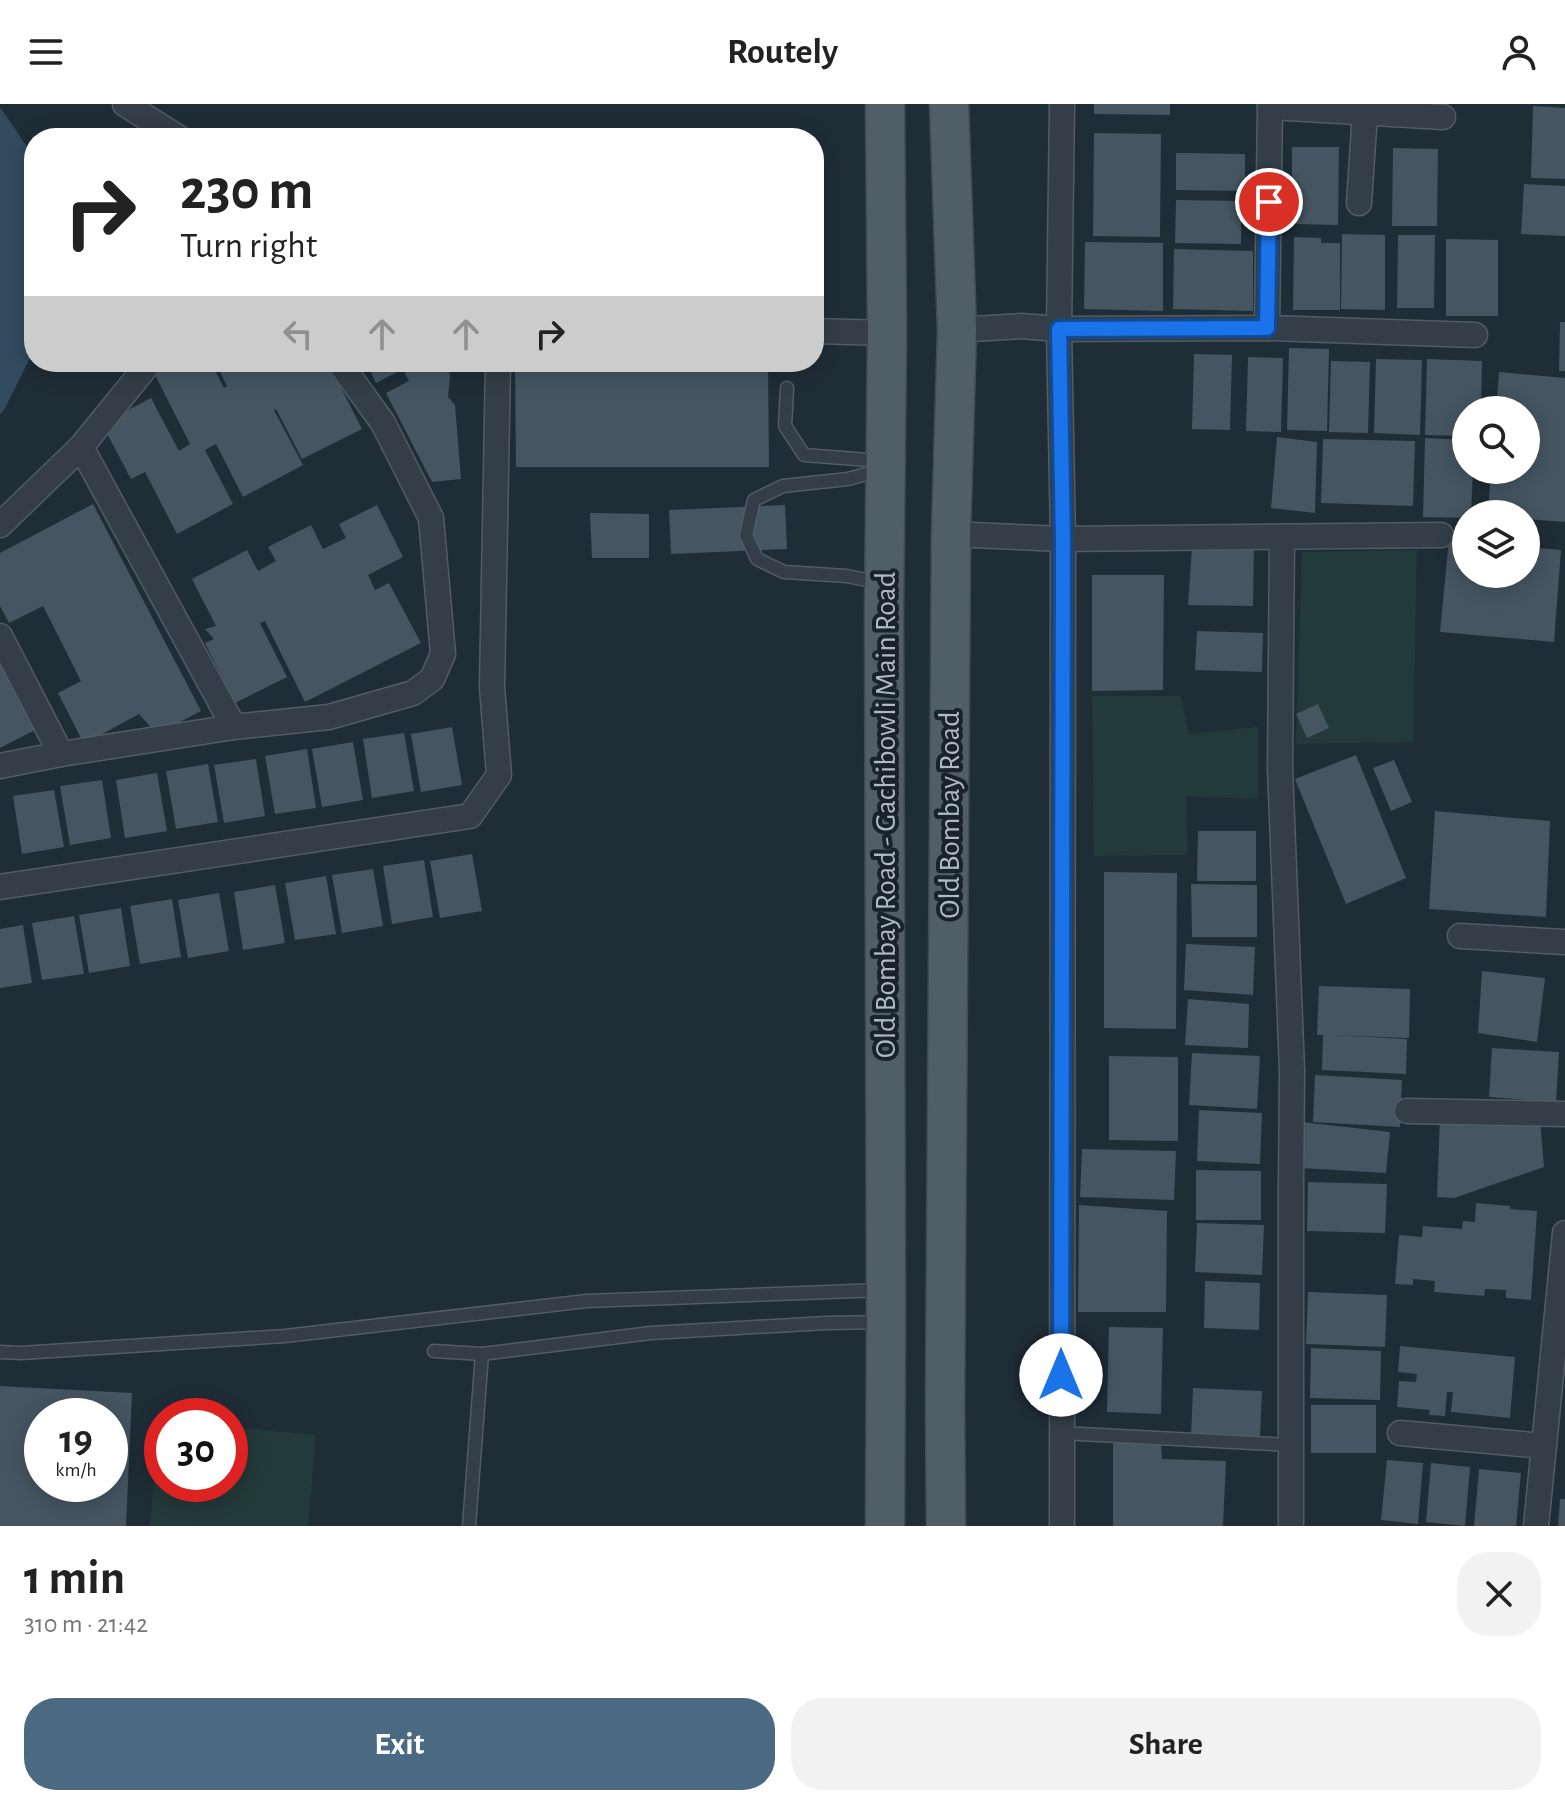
<!DOCTYPE html>
<html lang="en">
<head>
<meta charset="utf-8">
<style>
	:root { --surface:#fff; --page:#f2f2f2; --text:#222; --muted:#767676; --accent:#4a6983 }
	body { margin:0; font-family:"Alegreya Sans",sans-serif; background:var(--page); color:var(--text); height:100vh; display:flex; flex-direction:column; font-size:30px; white-space:nowrap }
	* { box-sizing:border-box; margin:0 }
	p { font-size:26px; color:var(--muted) }
	.icon { flex:none; width:44px; height:44px; fill:none; stroke:currentColor; stroke-width:2; stroke-linecap:round; stroke-linejoin:round }
	.map { position:relative; height:1422px; overflow:hidden }
	.side { display:flex; flex-direction:column; background:var(--surface); flex:1 }
	.side>* { flex:none }
	.top-card { position:absolute; left:24px; top:24px; width:800px; height:244px; border-radius:32px; box-shadow:0 4px 20px #0003; background:#fff; color:var(--text); overflow:hidden }
	.tools { position:absolute; left:1452px; top:292px; display:grid; gap:16px }
	.tools a { display:grid; place-items:center; width:88px; height:88px; border-radius:50%; background:var(--surface); box-shadow:0 4px 20px #0003; font-size:40px }
	.speed { position:absolute; left:24px; top:1294px; display:flex; gap:16px; font-size:40px; font-weight:700; text-align:center }
	.speed>* { display:grid; place-content:center; width:104px; height:104px; border-radius:50%; background:var(--surface); box-shadow:0 4px 20px #0003; line-height:1 }
	.speed small { font-size:20px; font-weight:400 }
	.speed .limit { border:12px solid #d22; background:#fff; color:#111 }
	.pin { position:absolute; display:grid; place-items:center; width:68px; height:68px; color:#fff; margin:-34px; border:4px solid #fff; border-radius:50%; box-shadow:0 2px 8px #0007 }
	.me { position:absolute; width:88px; margin:-44px; rotate:0deg; stroke-linejoin:round; filter:drop-shadow(0 0 6px #0008) }
	.turn { display:flex; align-items:center; gap:28px; height:168px; padding:0 24px; font-size:36px }
	.turn .icon { width:104px; height:104px; stroke-width:2.5 }
	.turn b { display:block; font-size:56px; line-height:68px }
	.lanes { display:flex; align-items:center; height:76px; padding:0 24px; background:#0003; justify-content:center; gap:40px; direction:ltr }
	.lanes .off { opacity:.35 }
	.round { display:grid; place-items:center; flex:none; width:84px; height:84px; border-radius:32px; background:var(--page) }
	.overview { display:flex; align-items:center; justify-content:space-between; height:136px; padding:0 24px }
	h1 { font-size:48px; font-weight:700; line-height:60px }
	.button { display:flex; gap:16px; margin-top:auto; padding:16px 24px }
	.button a { flex:1; height:92px; border-radius:32px; background:var(--accent); color:#fff; font-size:32px; font-weight:700; line-height:92px; text-align:center }
	.button a+a { background:var(--page); color:var(--text) }
	header { display:flex; justify-content:space-between; align-items:center; height:104px; padding:0 24px; background:var(--surface); font-size:36px; font-weight:700 }
	.map>svg:first-child { display:block }
</style>
</head>
<body>
<header><svg class="icon" aria-label="menu" viewBox="0 0 24 24"><path d="M4 6h16M4 12h16M4 18h16"/></svg>Routely<svg class="icon" aria-label="person" viewBox="0 0 24 24"><circle cx="12" cy="8" r="4"/><path d="M4 21q1-7 8-7t8 7"/></svg></header>
<div class="map">
<svg width="1565" height="1422" viewBox="0 0 1565 1422">
	<rect width="100%" height="100%" fill="#1f2d37"/>
	<g fill="#223a39">
		<path d="M1417,446L1413,638L1296,640L1302,448Z"/>
		<path d="M1092,592H1181L1189,630L1258,623V695L1186,692L1188,751L1094,752Z"/>
		<path d="M159,1316L162,1317V1380H230V1323L316,1331L308,1422H150Z"/>
	</g>
	<path fill="#324b5f" d="M0,3L34,53V246L4,306L0,310Z"/>
	<g fill="#455561" fill-rule="evenodd">
		<path d="M1094,0H1170V11L1094,10Z"/>
		<path d="M1533,2L1565,4V75L1531,74Z"/>
		<path d="M1094,29L1161,30L1160,133L1093,132Z"/>
		<path d="M1292,43H1339L1338,121L1292,120Z"/>
		<path d="M1393,44L1438,45L1437,122H1392Z"/>
		<path d="M1176,49L1245,50V87L1176,86Z"/>
		<path d="M1524,80L1565,82V132L1521,130Z"/>
		<path d="M1176,96L1241,97V140L1175,139Z"/>
		<path d="M1342,130L1385,131V206L1341,205Z"/>
		<path d="M1398,131H1435L1434,204H1397Z"/>
		<path d="M1294,133L1321,134V139H1340V206H1293Z"/>
		<path d="M1446,135L1498,136V212H1446Z"/>
		<path d="M1085,138L1163,139V207L1084,205Z"/>
		<path d="M1174,145L1253,147V207L1173,205Z"/>
		<path d="M1560,218H1565V267H1559Z"/>
		<path d="M1289,244L1329,245L1327,327L1287,326Z"/>
		<path d="M1194,250L1232,251L1230,326L1192,325Z"/>
		<path d="M1248,253L1283,254L1281,328L1246,327Z"/>
		<path d="M1376,255L1422,256L1420,331L1374,329Z"/>
		<path d="M1427,255L1482,257L1481,306H1466V332L1425,331Z"/>
		<path d="M1331,257L1370,258L1368,329L1329,328Z"/>
		<path d="M156,258H211L224,284L227,282L215,258H291L295,266L310,258H328L362,325L302,355L276,305L274,306L303,361L243,393L216,340L205,346L233,400L177,430L145,368L131,375L102,320L151,294L179,347L190,340L150,261Z"/>
		<path d="M366,258H447L450,272L448,293L455,301L461,375L432,378L386,289L409,277L403,265L376,279Z"/>
		<path d="M515,258H768L769,363H516Z"/>
		<path d="M1499,268L1565,274V418L1526,415V410H1488L1491,366H1526V306H1496Z"/>
		<path d="M1277,333L1317,338L1315,409L1271,404Z"/>
		<path d="M1425,334L1466,336V366H1473L1471,410H1466V414L1423,413Z"/>
		<path d="M1323,335L1415,337L1413,402L1321,399Z"/>
		<path d="M93,400L201,607L157,630L139,610L84,640L58,589L81,577L43,502L9,519L0,502V449Z"/>
		<path d="M377,401L403,453L368,471L375,486L389,479L421,539L305,598L265,517L260,519L287,573L235,599L205,539L214,535L205,525L216,522L192,475L247,446L258,467L276,457L268,443L311,421L323,445L346,434L339,420Z"/>
		<path d="M785,401L787,445L671,450L669,406Z"/>
		<path d="M590,409L649,410V454H592Z"/>
		<path d="M1449,435L1466,437V470H1526V443L1561,446L1554,538L1440,528Z"/>
		<path d="M1254,440L1253,502L1188,501L1192,443Z"/>
		<path d="M1092,471H1164L1163,586L1092,587Z"/>
		<path d="M1197,527L1263,529L1262,568L1195,566Z"/>
		<path d="M0,558L35,626L0,644Z"/>
		<path d="M1318,600L1329,624L1307,634L1296,610Z"/>
		<path d="M452,623L462,681L421,688L411,630Z"/>
		<path d="M404,629L414,687L372,694L363,635Z"/>
		<path d="M353,638L363,696L322,703L312,645Z"/>
		<path d="M307,645L316,704L275,710L265,652Z"/>
		<path d="M1356,651L1406,774L1346,800L1295,675Z"/>
		<path d="M256,655L265,712L224,719L214,661Z"/>
		<path d="M1394,656L1412,698L1391,707L1373,664Z"/>
		<path d="M208,660L218,718L176,725L166,667Z"/>
		<path d="M157,669L167,727L125,734L116,676Z"/>
		<path d="M102,676L111,734L70,741L60,682Z"/>
		<path d="M54,686L64,743L22,750L13,692Z"/>
		<path d="M1435,707L1550,717L1546,813L1429,805Z"/>
		<path d="M1198,727H1256V777H1197Z"/>
		<path d="M472,750L482,807L440,814L430,757Z"/>
		<path d="M424,756L433,813L392,820L383,762Z"/>
		<path d="M373,765L383,822L342,829L332,771Z"/>
		<path d="M1104,768L1177,769L1176,925L1104,924Z"/>
		<path d="M326,772L336,830L295,836L285,779Z"/>
		<path d="M1191,780L1257,781V833H1192Z"/>
		<path d="M275,781L285,839L243,846L234,788Z"/>
		<path d="M219,789L229,847L188,854L178,796Z"/>
		<path d="M172,795L181,853L140,860L130,802Z"/>
		<path d="M121,804L130,862L89,869L79,811Z"/>
		<path d="M74,812L84,870L42,876L32,819Z"/>
		<path d="M23,821L32,879L0,884V825Z"/>
		<path d="M1186,840L1255,843L1253,891L1184,886Z"/>
		<path d="M1482,867L1545,874L1537,938L1478,929Z"/>
		<path d="M1319,882L1410,885L1409,934L1331,931L1407,935L1406,970L1322,966L1323,931H1317Z"/>
		<path d="M1188,895L1249,900L1248,944L1185,941Z"/>
		<path d="M1492,944L1559,948L1556,998L1489,993Z"/>
		<path d="M1192,949L1260,952L1257,1005L1189,1001Z"/>
		<path d="M1109,952L1178,953V1037L1109,1036Z"/>
		<path d="M1315,971L1402,976L1400,1023L1313,1018Z"/>
		<path d="M1199,1006L1262,1009L1260,1060L1197,1057Z"/>
		<path d="M1440,1013L1540,1016L1544,1063L1454,1094L1437,1093Z"/>
		<path d="M1302,1018L1390,1028L1386,1069L1301,1064Z"/>
		<path d="M1082,1045L1176,1047L1174,1096L1080,1093Z"/>
		<path d="M1196,1066L1261,1067V1116H1196Z"/>
		<path d="M1308,1078L1387,1080L1385,1129L1307,1127Z"/>
		<path d="M1476,1099L1510,1102V1105L1537,1107L1531,1196L1506,1194V1186L1485,1185L1484,1192L1434,1188L1435,1177L1413,1175V1181L1395,1180L1399,1131L1422,1133L1423,1122L1462,1125L1463,1117L1475,1118Z"/>
		<path d="M1079,1101L1167,1107L1166,1208H1078Z"/>
		<path d="M1197,1119L1264,1121L1262,1171L1195,1168Z"/>
		<path d="M1205,1177L1260,1179L1259,1226L1204,1224Z"/>
		<path d="M1308,1188L1387,1191L1385,1243L1306,1240Z"/>
		<path d="M1109,1223L1163,1224L1161,1310L1107,1308Z"/>
		<path d="M1400,1242L1515,1253L1510,1314L1451,1308L1453,1288H1447L1445,1312L1429,1311L1430,1306L1397,1303L1399,1277L1416,1278L1417,1270L1398,1268Z"/>
		<path d="M1311,1244L1381,1247L1380,1296L1310,1294Z"/>
		<path d="M0,1282L132,1289L126,1422H0ZM42,1312H110V1380H42Z"/>
		<path d="M1193,1284L1262,1287L1260,1334L1191,1332Z"/>
		<rect x="1311" y="1301" width="65" height="48"/>
		<path d="M1161,1336L1162,1355L1226,1357L1223,1422H1113V1339Z"/>
		<path d="M1387,1356L1423,1359L1418,1420L1381,1416Z"/>
		<path d="M1431,1359L1470,1363L1465,1422L1426,1418Z"/>
		<path d="M1479,1365L1521,1369L1516,1422H1474Z"/>
		<path d="M1560,1395H1565V1422H1558Z"/>
	</g>
	<g fill="none" stroke-linecap="round" stroke-linejoin="round">
		<g stroke="#505c66" stroke-width="15">
			<g id="lane">
				<path d="M787,284L785,322L804,351L882,357"/>
				<path d="M881,479L847,472L784,468L757,455L746,431L754,396L783,382L848,375L881,366"/>
				<path d="M434,1247L482,1250"/>
				<path d="M0,1248L21,1249L285,1232L587,1197L882,1186"/>
				<path d="M1061,1329L1291,1341"/>
				<path d="M469,1422L482,1250L651,1229L826,1219L883,1218"/>
			</g>
		</g>
		<g stroke="#505c66" stroke-width="27">
			<g id="street">
				<path d="M125,0L179,34"/>
				<path d="M1062,0L1059,225L1063,435L1062,1422"/>
				<path d="M1270,3L1443,13"/>
				<path d="M1359,99L1365,9"/>
				<path d="M1267,224L1270,0"/>
				<path d="M957,226L1021,222L1059,225L1267,224L1475,231"/>
				<path d="M814,227L887,229"/>
				<path d="M81,343L234,623"/>
				<path d="M0,421L81,343L150,258"/>
				<path d="M951,430L1063,435L1441,431"/>
				<path d="M1282,433L1280,664L1292,966L1291,1081V1422"/>
				<path d="M0,532L61,650"/>
				<path d="M0,662L61,650L234,623L329,613L413,589L432,575L443,550L431,414L383,319L339,258"/>
				<path d="M0,783L470,712L499,671L492,583L498,258"/>
				<path d="M1460,832L1565,838"/>
				<path d="M1407,1007L1565,1010"/>
				<path d="M1400,1329L1544,1342"/>
				<path d="M1536,1422L1565,1129"/>
			</g>
		</g>
		<g stroke="#3f4a54" stroke-width="41">
			<g id="primary">
				<path d="M885,1422L886,1218L884,509L887,229L885,0"/>
				<path d="M946,1422L945,1304L951,430L957,226L949,0"/>
			</g>
		</g>
		<use href="#lane" stroke="#333e48" stroke-width="12"/>
		<use href="#street" stroke="#333e48" stroke-width="24"/>
		<use href="#primary" stroke="#505e68" stroke-width="38"/>
	</g>
	<g fill="none" stroke-linecap="round" stroke-linejoin="round">
		<g stroke="#114b97" stroke-width="20">
			<path id="route" d="M1061,1271L1063,435L1059,225L1267,224L1269,98"/>
		</g>
		<use href="#route" stroke="#1a73e8" stroke-width="14"/>
	</g>
	<g text-anchor="middle" stroke-width="8" stroke-linejoin="round" paint-order="stroke">
		<g font-size="30" fill="#adb9c5" stroke="#18232c">
			<text transform="translate(885 711) rotate(-90)" y="10">Old Bombay Road - Gachibowli Main Road</text>
			<text transform="translate(949 711) rotate(-90)" y="10">Old Bombay Road</text>
		</g>
	</g>
</svg>
<div class="tools">
<a><svg class="icon" aria-label="search" viewBox="0 0 24 24"><circle cx="10" cy="10" r="6"/><path d="M15 15l6 6"/></svg></a>
<a><svg class="icon" aria-label="layers" viewBox="0 0 24 24"><path d="M12 4l9 5-9 5-9-5zM3 14l9 5 9-5"/></svg></a>
</div>
<div class="speed"><div>19<small>km/h</small></div><div class="limit">30</div></div>
<div class="pin" style="left:1269px;top:98px;background:#d93025"><svg class="icon" aria-label="arrive" viewBox="0 0 24 24"><path d="M6 21V4h12l-3 4 3 4H6"/></svg></div>
<svg class="me" style="left:1061px;top:1271px" viewBox="-20 -20 40 40"><circle r="19" fill="#fff"/><path d="M0-13L10 11 0 6-10 11z" fill="#1a73e8"/></svg>
<div class="top-card">
<div class="turn"><svg class="icon" aria-label="right" viewBox="0 0 24 24"><path d="M7 20v-9h11M14 6l5 5-5 5"/></svg><div><b>230 m</b>Turn right</div></div>
<div class="lanes"><svg class="icon off" aria-label="left" viewBox="0 0 24 24"><path d="M17 20v-9H6M10 6l-5 5 5 5"/></svg><svg class="icon off" aria-label="ahead" viewBox="0 0 24 24"><path d="M12 20V5M6 11l6-6 6 6"/></svg><svg class="icon off" aria-label="ahead" viewBox="0 0 24 24"><path d="M12 20V5M6 11l6-6 6 6"/></svg><svg class="icon" aria-label="right" viewBox="0 0 24 24"><path d="M7 20v-9h11M14 6l5 5-5 5"/></svg></div>
</div>
</div>
<section class="side">
<div class="overview"><div><h1>1 min</h1><p>310 m · 21:42</p></div><a class="round"><svg class="icon" aria-label="close" viewBox="0 0 24 24"><path d="M6 6l12 12M18 6L6 18"/></svg></a></div>
<div class="button"><a>Exit</a><a>Share</a></div>
</section>
</body>
</html>
